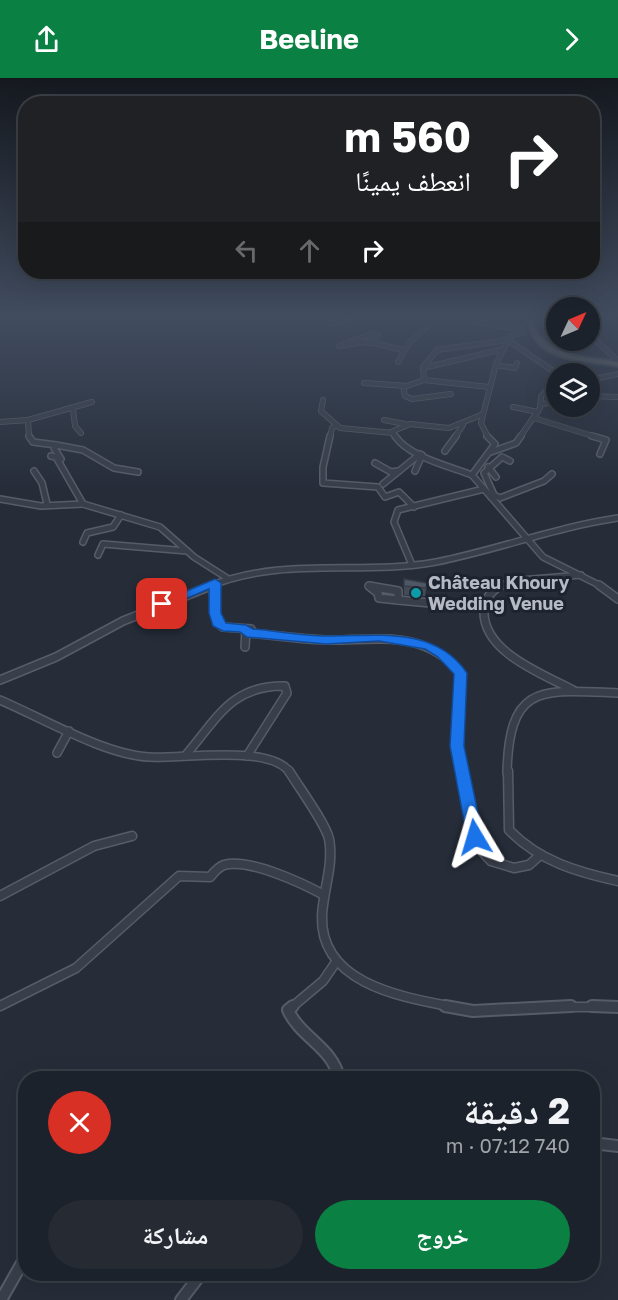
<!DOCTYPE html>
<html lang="ar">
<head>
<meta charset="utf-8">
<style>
	:root { --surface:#1c222b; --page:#252a33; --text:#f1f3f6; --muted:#a0a4a9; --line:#3a3f47; --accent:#0b8043 }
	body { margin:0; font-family:"Golos Text","Noto Naskh Arabic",sans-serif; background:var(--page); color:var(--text); direction:rtl; height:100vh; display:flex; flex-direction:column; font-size:22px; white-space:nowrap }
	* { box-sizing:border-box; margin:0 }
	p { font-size:20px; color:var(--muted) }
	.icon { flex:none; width:33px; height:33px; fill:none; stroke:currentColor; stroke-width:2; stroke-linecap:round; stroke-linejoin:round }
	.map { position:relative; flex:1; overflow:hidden; direction:ltr }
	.sheet { position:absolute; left:18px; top:993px; width:582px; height:210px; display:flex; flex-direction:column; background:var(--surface); border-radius:24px; box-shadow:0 6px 24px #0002,0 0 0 2px var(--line); direction:rtl }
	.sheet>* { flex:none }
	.banner { position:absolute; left:18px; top:18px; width:582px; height:183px; border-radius:24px; box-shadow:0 6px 24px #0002,0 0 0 2px var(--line); direction:rtl; background:#202124; color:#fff; overflow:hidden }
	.needle { width:39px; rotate:46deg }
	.buttons { position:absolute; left:546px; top:219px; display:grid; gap:12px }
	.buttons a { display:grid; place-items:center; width:54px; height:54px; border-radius:50%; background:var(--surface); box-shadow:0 6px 24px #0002,0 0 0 2px var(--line); font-size:30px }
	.pin { position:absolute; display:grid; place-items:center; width:51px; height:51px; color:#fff; margin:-26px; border-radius:12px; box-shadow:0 3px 9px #0006 }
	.me { position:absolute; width:66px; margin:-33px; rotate:353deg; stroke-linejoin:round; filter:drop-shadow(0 0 4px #0008) }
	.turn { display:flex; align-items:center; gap:21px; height:126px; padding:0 30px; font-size:27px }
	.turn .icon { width:78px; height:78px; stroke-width:2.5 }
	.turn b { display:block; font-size:42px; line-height:51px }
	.lanes { display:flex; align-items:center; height:57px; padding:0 30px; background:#0003; justify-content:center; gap:30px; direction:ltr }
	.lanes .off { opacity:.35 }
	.round { display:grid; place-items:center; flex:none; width:63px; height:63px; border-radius:32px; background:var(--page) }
	.head { display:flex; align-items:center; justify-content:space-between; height:102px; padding:0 30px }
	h1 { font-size:36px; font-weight:700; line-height:45px }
	.cta { display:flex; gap:12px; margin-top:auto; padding:12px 30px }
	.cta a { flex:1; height:69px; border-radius:36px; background:var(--accent); color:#fff; font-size:24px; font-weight:700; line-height:69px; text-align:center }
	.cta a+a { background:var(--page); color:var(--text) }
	header { display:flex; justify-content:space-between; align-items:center; height:78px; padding:0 30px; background:var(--accent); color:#fff; font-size:27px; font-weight:700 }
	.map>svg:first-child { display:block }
</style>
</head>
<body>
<header><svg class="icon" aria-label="forward" viewBox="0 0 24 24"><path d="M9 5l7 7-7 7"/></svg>Beeline<svg class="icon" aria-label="share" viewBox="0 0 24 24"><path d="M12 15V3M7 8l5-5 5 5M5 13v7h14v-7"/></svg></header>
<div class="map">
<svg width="618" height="1222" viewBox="0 0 618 1222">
	<rect width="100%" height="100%" fill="#262d39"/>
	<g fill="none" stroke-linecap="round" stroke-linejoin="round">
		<g stroke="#575d68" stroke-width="6">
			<g id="minor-far4">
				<path d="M453,240L524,252"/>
				<path d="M330,245L374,240"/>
				<path d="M530,247L549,240"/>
				<path d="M590,249L605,240"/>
				<path d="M374,255L378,257L374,262L378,266L365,264L339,268Z"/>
				<path d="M590,257L616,281L613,285"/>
				<path d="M378,266L402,272"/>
				<path d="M398,284L409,265L436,240"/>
				<path d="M496,287L515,290L517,285"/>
				<path d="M423,290L504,271"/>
				<path d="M590,302L618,296"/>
				<path d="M364,305L407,308L424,302"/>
				<path d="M403,308L405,318L412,321L451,316"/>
				<path d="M489,309L424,302L423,289L437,272L508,262L553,293L555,304L541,318L540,330L520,359"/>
				<path d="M590,318L618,319"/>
				<path d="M323,322L321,333L340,350L393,355L396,359"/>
				<path d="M542,326L556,324"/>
				<path d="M513,329L538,334"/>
				<path d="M73,331L75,348L81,355"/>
				<path d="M534,340L596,359"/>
				<path d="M28,342L29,359"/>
				<path d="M384,342L405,346"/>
				<path d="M0,344L28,342L92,324"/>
				<path d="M391,354L410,346L449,350L481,337"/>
				<path d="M330,359L332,350L336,347"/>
				<path d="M455,359L463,347"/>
				<path d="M488,359L481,345L496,286L510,258L533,252"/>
			</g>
		</g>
		<g stroke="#575d68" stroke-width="8">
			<g id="minor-far3">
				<path d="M29,358L33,364L56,367"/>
				<path d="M330,358L323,389V405L378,409L385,419L399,414L414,429"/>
				<path d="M395,358C409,379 449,388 472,397"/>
				<path d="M487,358L495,366L472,397L543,479L601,508"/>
				<path d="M592,358L606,362L600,376"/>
				<path d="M445,373L456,358"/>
				<path d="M491,374L516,365L521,358"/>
				<path d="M51,378L56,379L83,426L160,449L194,479L227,500"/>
				<path d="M61,381L54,370L56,367L83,372L114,390L138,394"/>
				<path d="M375,385L391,394L398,393"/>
				<path d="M488,389L496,399"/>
				<path d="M34,393L42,405L47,426"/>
				<path d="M415,393L422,377"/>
				<path d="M383,406L420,376"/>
				<path d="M494,417L500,420L544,403L552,396"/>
				<path d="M491,419L494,417L484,395L502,379L510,383"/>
				<path d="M0,421L41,428L83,426"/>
				<path d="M83,464L87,455L113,449L121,437"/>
				<path d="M98,477L103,466L187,473"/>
				<path d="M412,487L394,444L398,432L484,411"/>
				<path d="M210,508C284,478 361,498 436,484C497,472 556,449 618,440"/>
				<path d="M214,508L215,505"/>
				<path d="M499,508L521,502L581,497"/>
			</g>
		</g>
		<g stroke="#575d68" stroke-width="10">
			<g id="minor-far2">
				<path d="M215,507L213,513L218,545L223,549L251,551"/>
				<path d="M502,507C492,512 485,520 484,532C482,574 543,596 573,612"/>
				<path d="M599,507L618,521"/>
				<path d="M369,508L398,513V522L379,520L378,515Z"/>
				<path d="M398,522L484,530"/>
				<path d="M247,555C273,557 299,561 325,562C376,563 423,550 461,595L458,676L462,695"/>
				<path d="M245,569L246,551"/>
				<path d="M0,602L56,579L123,543L213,507"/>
				<path d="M0,622C42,640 105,677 149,679C181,681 273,666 290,695"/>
				<path d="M57,675L69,653"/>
				<path d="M185,678C217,641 231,607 285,608L287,615L247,678"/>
				<path d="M507,695C509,604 542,612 618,615"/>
			</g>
		</g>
		<g stroke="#575d68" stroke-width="11">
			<g id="minor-far1">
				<path d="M289,693C298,708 326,746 329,761C334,787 323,812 322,838C320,906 402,919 453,929"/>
				<path d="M462,693L478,769L491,783L514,790L529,787L539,778"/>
				<path d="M508,693L509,752C539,783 577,794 618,803"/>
				<path d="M0,818L94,768L132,758"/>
				<path d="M0,928L76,890L179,798L210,799C214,794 218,789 224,787C249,780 302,805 324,817"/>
				<path d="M292,929L323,903L336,884"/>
				<path d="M544,929H618"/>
			</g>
		</g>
		<g stroke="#575d68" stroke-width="14">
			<g id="minor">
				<path d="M293,928L288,932C300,959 333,970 339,1000"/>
				<path d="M445,928L473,933L571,928"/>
				<path d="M592,928L618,929"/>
				<path d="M592,1065L618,1068"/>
				<path d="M1,1222L26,1178"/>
				<path d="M181,1222L201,1196"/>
			</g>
		</g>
		<g stroke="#444a55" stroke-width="4">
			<path id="trunk" d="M526,240H532C534,245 535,252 539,257C555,281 592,279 618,284V288C594,283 558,285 539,266C532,259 529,249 526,240Z"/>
		</g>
		<use href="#minor-far4" stroke="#393f4a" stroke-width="4.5"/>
		<use href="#minor-far3" stroke="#393f4a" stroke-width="5"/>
		<use href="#minor-far2" stroke="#393f4a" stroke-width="7"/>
		<use href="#minor-far1" stroke="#393f4a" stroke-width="8"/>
		<use href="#minor" stroke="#393f4a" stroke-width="10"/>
		<use href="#trunk" fill="#636260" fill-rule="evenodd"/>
	</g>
	<path fill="#434b57" d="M404,501L427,505L425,518L404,517Z"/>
	<path fill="#4e5765" stroke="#373d47" stroke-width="1.5" d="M404,501L427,505L426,510L404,508Z"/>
	<linearGradient id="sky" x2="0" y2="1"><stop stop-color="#15191f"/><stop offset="0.58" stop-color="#414c5f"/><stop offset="1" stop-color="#414c5f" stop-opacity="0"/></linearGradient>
	<rect width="618" height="411" fill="url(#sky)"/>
	<path fill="#1a73e8" stroke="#114b97" stroke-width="1.5" d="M215,501L221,505V535L226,545L246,547L253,551C277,553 302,558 327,558C377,558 435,548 467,595L464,668L483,759L481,764L475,766L467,759L450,668L454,596L438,579L425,571L379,563L326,566L247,559L240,554L223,553L213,548L209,535V511L166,529L156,526Z"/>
	<circle fill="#0f9aa8" stroke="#1e242f" stroke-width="2" cx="416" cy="515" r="6"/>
	<g text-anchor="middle" stroke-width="6" stroke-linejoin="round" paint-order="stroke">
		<g font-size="18" font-weight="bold" fill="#b5bac5" stroke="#1e242f" text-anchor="start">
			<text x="428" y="511">Château Khoury<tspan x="428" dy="21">Wedding Venue</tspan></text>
		</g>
	</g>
</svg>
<div class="buttons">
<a><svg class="needle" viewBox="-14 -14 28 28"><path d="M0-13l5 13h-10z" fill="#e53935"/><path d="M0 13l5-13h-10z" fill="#a0a4a9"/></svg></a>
<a><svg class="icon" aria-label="layers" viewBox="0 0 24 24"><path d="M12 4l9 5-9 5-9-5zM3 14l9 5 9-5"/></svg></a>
</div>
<div class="pin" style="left:162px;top:526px;background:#d93025"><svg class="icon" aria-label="arrive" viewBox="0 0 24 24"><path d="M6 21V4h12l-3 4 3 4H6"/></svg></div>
<svg class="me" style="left:475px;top:759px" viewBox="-20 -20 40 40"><path d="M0-17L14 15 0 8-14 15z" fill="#1a73e8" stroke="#fff" stroke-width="4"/></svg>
<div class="banner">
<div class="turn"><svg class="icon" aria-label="right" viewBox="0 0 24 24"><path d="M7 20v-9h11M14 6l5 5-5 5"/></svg><div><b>560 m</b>انعطف يمينًا</div></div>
<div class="lanes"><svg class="icon off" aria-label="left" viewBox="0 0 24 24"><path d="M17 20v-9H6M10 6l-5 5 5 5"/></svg><svg class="icon off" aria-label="ahead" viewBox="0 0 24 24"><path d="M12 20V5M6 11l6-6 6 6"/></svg><svg class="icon" aria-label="right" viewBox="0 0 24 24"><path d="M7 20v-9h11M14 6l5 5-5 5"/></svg></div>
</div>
<section class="sheet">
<div class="head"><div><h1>2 دقيقة</h1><p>740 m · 07:12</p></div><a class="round" style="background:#d93025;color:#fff"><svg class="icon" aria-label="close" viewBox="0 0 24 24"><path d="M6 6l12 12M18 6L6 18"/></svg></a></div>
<div class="cta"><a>خروج</a><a>مشاركة</a></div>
</section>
</div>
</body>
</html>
